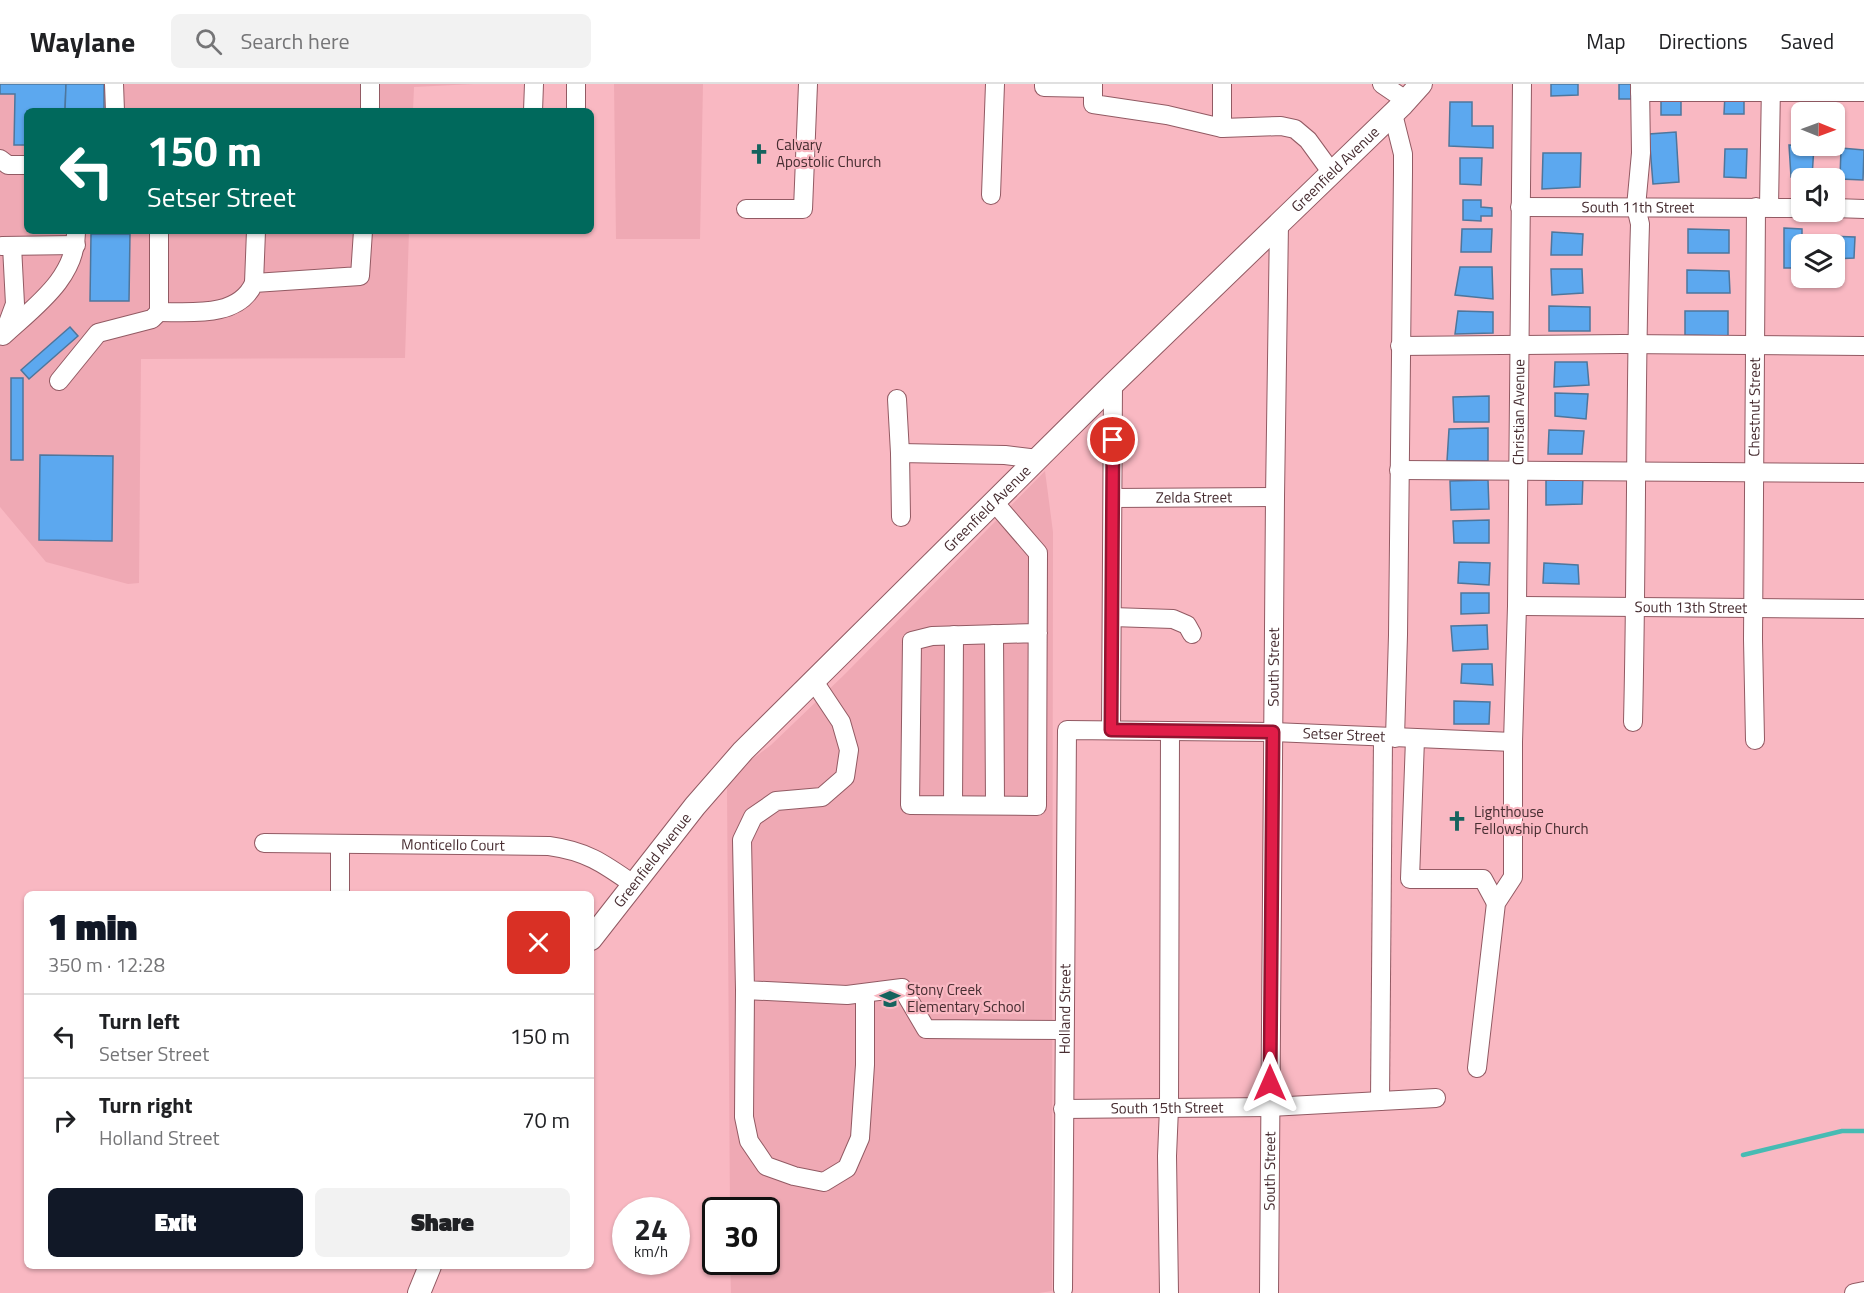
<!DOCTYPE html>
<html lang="en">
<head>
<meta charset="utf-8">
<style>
	:root { --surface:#fff; --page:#f2f2f2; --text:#202124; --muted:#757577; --line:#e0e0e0; --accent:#111827 }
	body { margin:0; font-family:"Titillium Web",sans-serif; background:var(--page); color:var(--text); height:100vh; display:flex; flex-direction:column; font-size:22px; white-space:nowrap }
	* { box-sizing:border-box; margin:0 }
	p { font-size:20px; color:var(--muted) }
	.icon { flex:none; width:33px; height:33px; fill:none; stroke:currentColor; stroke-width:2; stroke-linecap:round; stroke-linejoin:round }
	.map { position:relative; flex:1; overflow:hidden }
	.details { position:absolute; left:24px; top:807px; width:570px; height:378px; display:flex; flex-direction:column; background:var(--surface); border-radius:9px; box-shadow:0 2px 4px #0004 }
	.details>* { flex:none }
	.banner { position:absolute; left:24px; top:24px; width:570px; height:126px; border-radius:9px; box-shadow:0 2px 4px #0004; background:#00695c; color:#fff; overflow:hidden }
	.needle { width:39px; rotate:91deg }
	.fabs { position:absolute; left:1791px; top:18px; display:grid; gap:12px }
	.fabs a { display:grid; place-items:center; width:54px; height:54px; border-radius:9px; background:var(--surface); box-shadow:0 2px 4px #0004; font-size:30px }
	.speed { position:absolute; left:612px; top:1113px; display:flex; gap:12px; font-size:30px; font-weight:700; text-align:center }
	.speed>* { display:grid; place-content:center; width:78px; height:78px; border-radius:50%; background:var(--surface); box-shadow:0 2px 4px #0004; line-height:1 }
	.speed small { font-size:15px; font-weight:400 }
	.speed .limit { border:3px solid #111; border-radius:9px; background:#fff; color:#111 }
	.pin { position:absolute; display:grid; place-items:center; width:51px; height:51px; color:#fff; margin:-26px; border:3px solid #fff; border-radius:50%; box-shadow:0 2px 6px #0007 }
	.me { position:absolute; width:66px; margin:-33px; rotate:0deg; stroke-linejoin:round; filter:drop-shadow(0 0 4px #0008) }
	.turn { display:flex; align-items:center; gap:21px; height:126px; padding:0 24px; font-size:27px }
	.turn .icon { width:78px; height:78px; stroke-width:2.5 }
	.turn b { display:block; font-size:42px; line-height:51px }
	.round { display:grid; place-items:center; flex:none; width:63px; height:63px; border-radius:9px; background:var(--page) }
	.overview { display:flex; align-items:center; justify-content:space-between; height:102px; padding:0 24px }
	h1 { font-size:36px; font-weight:800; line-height:45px; color:var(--accent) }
	.primary-button { display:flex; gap:12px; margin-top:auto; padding:12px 24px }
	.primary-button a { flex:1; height:69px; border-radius:9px; background:var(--accent); color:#fff; font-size:24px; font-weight:800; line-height:69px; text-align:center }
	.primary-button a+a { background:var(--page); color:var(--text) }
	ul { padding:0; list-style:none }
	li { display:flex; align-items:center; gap:18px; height:84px; padding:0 24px; border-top:2px solid var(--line) }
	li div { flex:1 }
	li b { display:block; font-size:22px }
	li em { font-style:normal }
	header { display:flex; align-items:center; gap:36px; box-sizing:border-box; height:84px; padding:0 30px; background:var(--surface); border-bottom:2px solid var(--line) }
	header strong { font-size:28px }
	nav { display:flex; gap:33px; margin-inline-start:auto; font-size:21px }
	.search { width:420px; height:54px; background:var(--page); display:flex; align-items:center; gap:15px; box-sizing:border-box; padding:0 21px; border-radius:9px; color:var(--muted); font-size:22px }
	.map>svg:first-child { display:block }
</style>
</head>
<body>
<header>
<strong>Waylane</strong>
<div class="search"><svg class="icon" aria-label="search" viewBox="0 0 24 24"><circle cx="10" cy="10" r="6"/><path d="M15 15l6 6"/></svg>Search here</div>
<nav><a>Map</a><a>Directions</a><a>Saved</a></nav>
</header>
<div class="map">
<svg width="1864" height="1209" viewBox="0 0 1864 1209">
	<rect width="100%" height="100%" fill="#f9b8c2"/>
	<g fill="#efa9b4">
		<path d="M0,0H474L414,3L413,27H27V147H409L405,274L141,275L139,499L128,500L46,478L0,423Z"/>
		<path d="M614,0H703L700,155H616Z"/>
		<path d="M1045,387L1053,448L1052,1207L1039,1209H731L730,1178H766V1126H730L727,704L739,685L771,661L844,591Z"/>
	</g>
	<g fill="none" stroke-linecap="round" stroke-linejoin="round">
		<path stroke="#47bbb3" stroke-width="4.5" d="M1743,1071L1842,1047H1864"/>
	</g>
	<g fill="#5ca8ef" stroke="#4e769c" stroke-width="1.5">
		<path d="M0,0H66L65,27H27V61H14L15,10H0Z"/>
		<path d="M66,0H104V27H65Z"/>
		<path d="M1551,0H1578V11L1551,12Z"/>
		<rect x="1619" y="0" width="16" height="15"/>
		<path d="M1725,10H1744V30H1724Z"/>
		<rect x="1661" y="11" width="20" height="20"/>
		<path d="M1450,18H1472V42H1493V64L1449,62Z"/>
		<path d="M1676,48L1679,98L1653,100L1649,50Z"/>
		<path d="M1789,61L1814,62L1812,93H1791Z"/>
		<path d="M1841,64L1864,66L1863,96L1840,95Z"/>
		<path d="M1725,65H1747L1746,94L1724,93Z"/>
		<path d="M1543,69H1581L1580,103L1542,105Z"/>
		<path d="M1460,74H1482L1481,101L1460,100Z"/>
		<path d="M1463,116H1481V123L1492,124V132H1481V137L1463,136Z"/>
		<path d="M1784,144L1802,145V184H1784Z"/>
		<path d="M1462,145H1492L1491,168H1461Z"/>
		<path d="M1688,145L1729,146V169H1688Z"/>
		<path d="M1552,148L1583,150L1582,171H1551Z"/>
		<path d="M91,150H130L129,217H90Z"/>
		<path d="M1826,152L1855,153L1854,174L1834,175V160H1826Z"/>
		<path d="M1460,183H1492L1493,215L1455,211Z"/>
		<path d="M1551,185H1582L1583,209L1552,211Z"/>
		<path d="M1687,186L1729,187L1730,209H1687Z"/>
		<path d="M1549,222L1590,223V247H1549Z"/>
		<path d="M1458,227L1493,228V249L1455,250Z"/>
		<path d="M1685,227H1728V252L1685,251Z"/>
		<path d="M70,243L78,252L29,295L21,286Z"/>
		<path d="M1555,278H1587L1589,301L1554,303Z"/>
		<rect x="11" y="294" width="12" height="82"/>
		<path d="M1555,309L1588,310L1586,335L1555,332Z"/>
		<path d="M1489,312V338H1454L1453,313Z"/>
		<path d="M1488,344V377H1447L1449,345Z"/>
		<path d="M1549,346L1584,347L1582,370H1548Z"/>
		<path d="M40,371L113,372L112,457L39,456Z"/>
		<path d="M1546,392H1583L1582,420L1546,421Z"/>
		<path d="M1488,396L1489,425L1451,426L1450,397Z"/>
		<path d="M1489,436V459H1454L1453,437Z"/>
		<path d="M1459,478L1490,479L1489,501L1458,499Z"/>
		<path d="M1544,479L1578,481L1579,500L1543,499Z"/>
		<path d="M1461,509H1489V529L1461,530Z"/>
		<path d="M1487,541L1488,565L1453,567L1451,542Z"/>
		<path d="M1462,580H1492L1493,601L1461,599Z"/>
		<path d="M1454,617L1490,618L1489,640H1454Z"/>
	</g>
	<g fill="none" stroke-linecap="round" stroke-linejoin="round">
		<g stroke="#925a63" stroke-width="20">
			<g id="minor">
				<path d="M114,0L115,27"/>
				<path d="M1044,0V3L1093,4V0"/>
				<path d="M1222,0V44"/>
				<path d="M1382,0L1407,17"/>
				<path d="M1093,4V20L1167,31L1222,44L1281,42L1295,45L1308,56L1332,89"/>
				<path d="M1640,8H1864"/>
				<path d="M370,27V0"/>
				<path d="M533,27L534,0"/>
				<path d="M576,27V0"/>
				<path d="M1393,30L1403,70V88L1398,551L1395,654"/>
				<path d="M0,75L8,81H27"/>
				<path d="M991,111L995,0"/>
				<path id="s1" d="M1520,123L1802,124"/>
				<path d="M1769,123L1771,0"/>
				<path d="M1834,124L1864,125"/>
				<path d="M746,125H803L808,0"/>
				<path d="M2,162L76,161"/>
				<path d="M254,199L256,147"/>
				<path d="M159,228C191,228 239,234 254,199L360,192L363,147"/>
				<path d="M5,247L15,220L12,162"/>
				<path d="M3,252C34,223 77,194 76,147"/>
				<path d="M1400,262L1622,260L1864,262"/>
				<path d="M59,297L98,249L152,235L159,228V147"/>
				<path d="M897,315L900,369"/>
				<path d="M1399,386L1864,389"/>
				<path id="s2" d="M1113,414L1275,413"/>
				<path d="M994,418L1038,469L1037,722L910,721L912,557L932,552L1038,549"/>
				<path d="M901,433L900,369L1005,371L1038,375"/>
				<path id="s3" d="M1517,522L1864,525"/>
				<path d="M1112,533L1173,535L1187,541L1192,550"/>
				<path d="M994,550L995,721"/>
				<path d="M813,596L841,638L849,666L845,693L822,713L776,717L753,733L742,756L745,906L847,911L902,904L926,945L1064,946"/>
				<path d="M1633,638C1637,472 1635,306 1640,140L1636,123L1641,69L1640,0"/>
				<path d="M1111,646L1113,300"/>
				<path d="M1415,655L1410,795H1483L1496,819"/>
				<path id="s4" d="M1755,656L1753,555L1756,123"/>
				<path d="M953,721L954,551"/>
				<path id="s5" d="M264,759L549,762C586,767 603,779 633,800"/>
				<path d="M340,810V760"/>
				<path d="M745,906L744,1033L749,1057L766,1082L794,1092L824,1098L847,1084L860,1054L865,981V909"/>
				<path id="s6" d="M1477,984L1496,819L1513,793V658L1517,522L1522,0"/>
				<path d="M1380,1017L1383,654"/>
				<path id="s7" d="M1063,1025L1270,1023L1436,1014"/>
				<path id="s8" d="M1063,1205L1067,646L1273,648L1513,658"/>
				<path d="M1169,1209L1167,1072L1169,1024L1170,647"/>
				<path id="s9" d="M1269,1209L1275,413L1279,139"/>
				<path d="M1854,1209L1864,1207"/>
			</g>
		</g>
		<g stroke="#925a63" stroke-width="24">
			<g id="major">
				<path id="s10" d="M591,855L695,722L743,667L1113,300L1403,20L1421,0"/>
				<path d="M419,1209L430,1182"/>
			</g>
		</g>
		<use href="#minor" stroke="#fff" stroke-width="18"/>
		<use href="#major" stroke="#fff" stroke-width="22"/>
	</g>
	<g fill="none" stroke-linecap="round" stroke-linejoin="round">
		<g stroke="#92132f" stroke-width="15">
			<path id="route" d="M1113,356L1111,646L1273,648L1270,999"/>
		</g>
		<use href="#route" stroke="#e11d48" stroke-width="10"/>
	</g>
	<defs>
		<g id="church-bare" transform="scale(1.62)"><path d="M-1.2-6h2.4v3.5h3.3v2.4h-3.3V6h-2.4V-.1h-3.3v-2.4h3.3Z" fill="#15635e" stroke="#f9b8c2" stroke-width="2.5" paint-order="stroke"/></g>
		<g id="school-bare" transform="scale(1.62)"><path d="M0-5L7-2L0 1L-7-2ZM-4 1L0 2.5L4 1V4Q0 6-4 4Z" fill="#15635e" stroke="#f9b8c2" stroke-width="2.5" paint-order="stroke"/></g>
	</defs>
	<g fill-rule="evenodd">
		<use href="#church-bare" x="759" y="70"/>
		<use href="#church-bare" x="1457" y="737"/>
		<use href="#school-bare" x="890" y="915"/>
	</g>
	<g text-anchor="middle" stroke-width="4.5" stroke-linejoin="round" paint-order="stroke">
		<g font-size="15" fill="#472d31" stroke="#f9b8c2" text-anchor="start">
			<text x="776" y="66">Calvary<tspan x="776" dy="17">Apostolic Church</tspan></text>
			<text x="1474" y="733">Lighthouse<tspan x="1474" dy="17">Fellowship Church</tspan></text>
			<text x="907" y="911">Stony Creek<tspan x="907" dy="17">Elementary School</tspan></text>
		</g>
		<g font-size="15" fill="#472d31" stroke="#f9b8c2">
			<text dy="5" stroke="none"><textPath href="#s10" startOffset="1072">Greenfield Avenue</textPath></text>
			<text dy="5" stroke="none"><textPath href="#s1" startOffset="118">South 11th Street</textPath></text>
			<text dy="5" stroke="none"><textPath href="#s4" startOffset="333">Chestnut Street</textPath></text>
			<text dy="5" stroke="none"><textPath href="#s6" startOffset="662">Christian Avenue</textPath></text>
			<text dy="5" stroke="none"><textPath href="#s2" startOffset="81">Zelda Street</textPath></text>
			<text dy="5" stroke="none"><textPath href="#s10" startOffset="586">Greenfield Avenue</textPath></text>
			<text dy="5" stroke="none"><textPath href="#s3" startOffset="174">South 13th Street</textPath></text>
			<text dy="5" stroke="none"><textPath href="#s9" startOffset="626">South Street</textPath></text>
			<text dy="5" stroke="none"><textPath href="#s8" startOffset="836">Setser Street</textPath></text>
			<text dy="5" stroke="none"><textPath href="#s5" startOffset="189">Monticello Court</textPath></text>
			<text dy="5" stroke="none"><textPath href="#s10" startOffset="100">Greenfield Avenue</textPath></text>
			<text dy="5" stroke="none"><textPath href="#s8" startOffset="280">Holland Street</textPath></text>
			<text dy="5" stroke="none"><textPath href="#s7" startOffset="104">South 15th Street</textPath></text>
			<text dy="5" stroke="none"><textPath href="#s9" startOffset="122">South Street</textPath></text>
		</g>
	</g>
</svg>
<div class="fabs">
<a><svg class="needle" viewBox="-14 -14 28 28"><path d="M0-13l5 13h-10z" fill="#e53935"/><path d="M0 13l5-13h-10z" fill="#757577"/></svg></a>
<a><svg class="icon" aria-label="sound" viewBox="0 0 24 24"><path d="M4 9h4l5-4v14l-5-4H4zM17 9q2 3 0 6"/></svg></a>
<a><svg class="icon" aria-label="layers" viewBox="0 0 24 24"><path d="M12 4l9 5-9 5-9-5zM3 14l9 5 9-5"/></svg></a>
</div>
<div class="speed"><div>24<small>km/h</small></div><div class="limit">30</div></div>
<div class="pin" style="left:1113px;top:356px;background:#d93025"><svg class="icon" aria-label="arrive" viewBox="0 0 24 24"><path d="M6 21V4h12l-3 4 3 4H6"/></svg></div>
<svg class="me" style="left:1270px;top:999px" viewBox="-20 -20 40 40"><path d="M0-17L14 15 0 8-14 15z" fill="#e11d48" stroke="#fff" stroke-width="4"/></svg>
<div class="banner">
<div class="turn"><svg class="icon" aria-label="left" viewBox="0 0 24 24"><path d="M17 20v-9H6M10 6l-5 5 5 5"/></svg><div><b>150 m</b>Setser Street</div></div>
</div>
<section class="details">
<div class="overview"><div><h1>1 min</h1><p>350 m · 12:28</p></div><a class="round" style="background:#d93025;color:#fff"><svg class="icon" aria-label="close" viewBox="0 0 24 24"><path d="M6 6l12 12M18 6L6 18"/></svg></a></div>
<ul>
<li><svg class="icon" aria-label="left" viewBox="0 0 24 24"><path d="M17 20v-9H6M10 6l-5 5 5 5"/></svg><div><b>Turn left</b><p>Setser Street</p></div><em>150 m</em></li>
<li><svg class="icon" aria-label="right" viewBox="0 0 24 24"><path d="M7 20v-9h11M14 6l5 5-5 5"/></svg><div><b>Turn right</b><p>Holland Street</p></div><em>70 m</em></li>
</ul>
<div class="primary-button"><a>Exit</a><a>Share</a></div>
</section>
</div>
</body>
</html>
